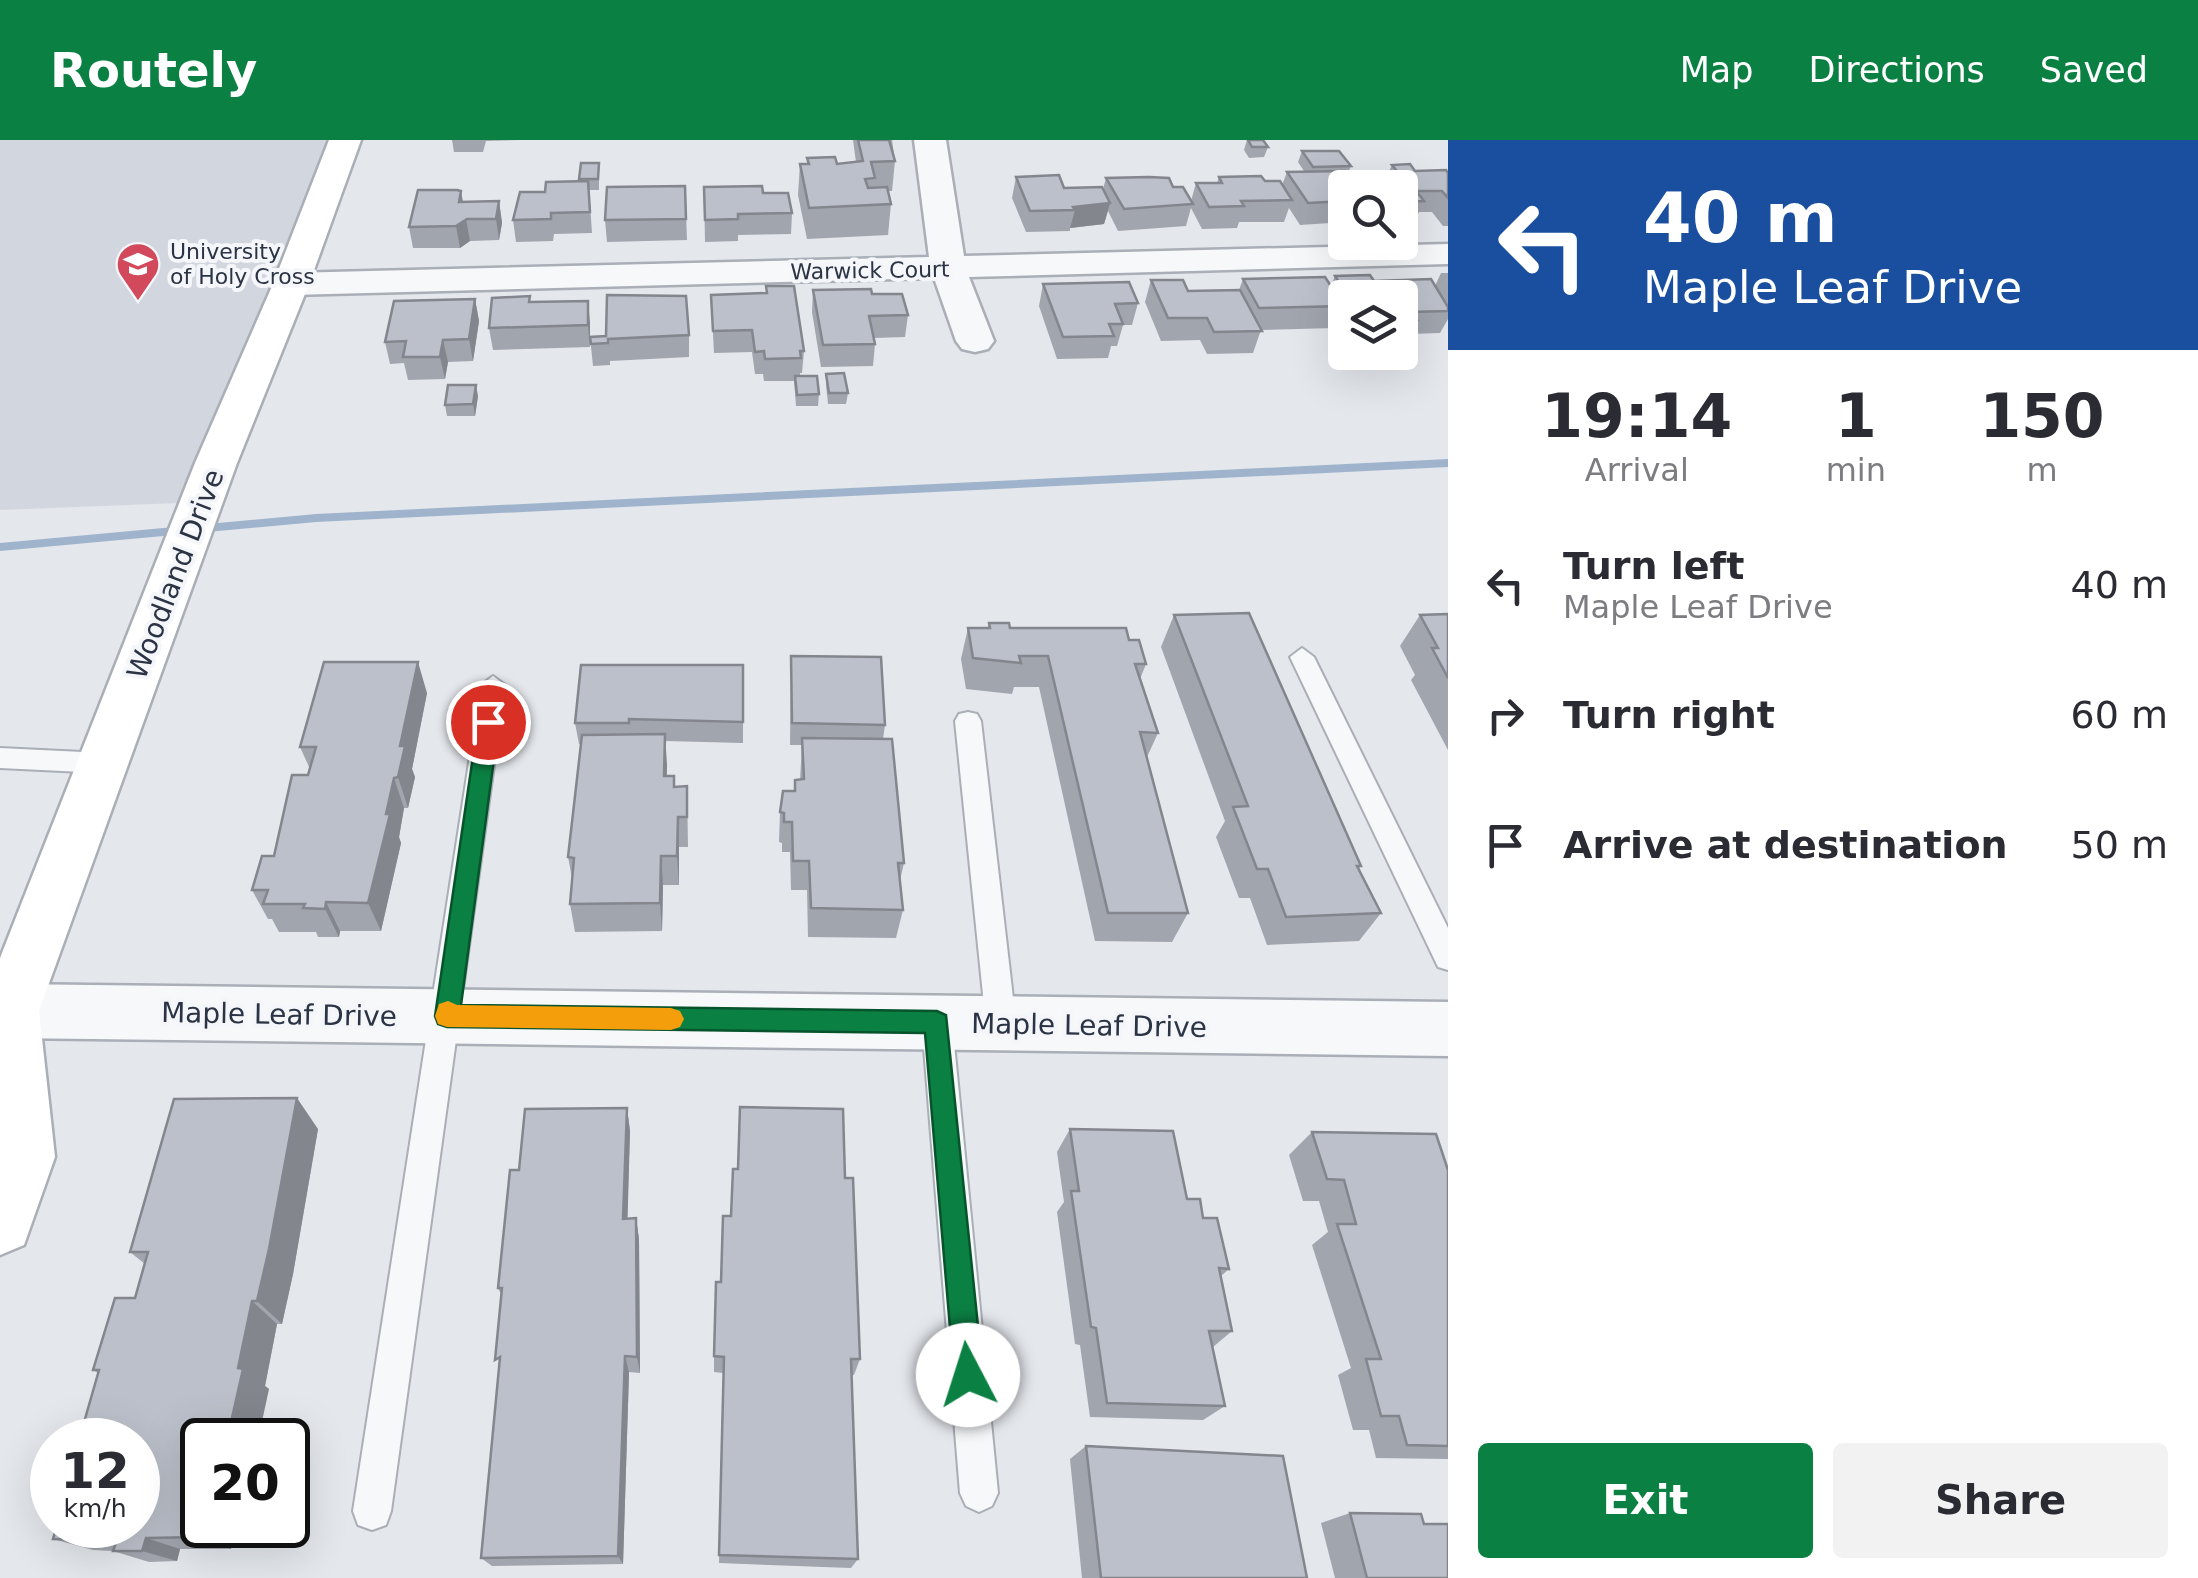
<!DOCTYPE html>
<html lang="en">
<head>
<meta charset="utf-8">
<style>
	:root { --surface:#fff; --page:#f2f2f3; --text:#2b2b33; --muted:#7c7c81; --accent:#0b8043 }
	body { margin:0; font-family:"DejaVu Sans",sans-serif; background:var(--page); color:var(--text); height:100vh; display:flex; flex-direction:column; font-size:38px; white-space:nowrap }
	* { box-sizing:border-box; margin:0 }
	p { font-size:32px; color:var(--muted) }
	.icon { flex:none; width:55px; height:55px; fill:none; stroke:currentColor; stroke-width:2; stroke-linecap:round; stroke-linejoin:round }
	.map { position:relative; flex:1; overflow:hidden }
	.details { display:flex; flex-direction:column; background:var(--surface); width:750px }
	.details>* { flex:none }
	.guide { background:#1a4fa0; color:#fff; overflow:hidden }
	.buttons { position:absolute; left:1328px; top:30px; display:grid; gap:20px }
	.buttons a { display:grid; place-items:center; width:90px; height:90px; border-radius:10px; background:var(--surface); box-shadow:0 10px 40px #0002; font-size:50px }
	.speed { position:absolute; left:30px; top:1278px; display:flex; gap:20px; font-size:50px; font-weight:700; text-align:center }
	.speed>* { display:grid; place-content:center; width:130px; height:130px; border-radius:50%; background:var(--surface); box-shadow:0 10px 40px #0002; line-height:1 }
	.speed small { font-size:25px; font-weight:400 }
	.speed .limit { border:5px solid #111; border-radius:15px; background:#fff; color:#111 }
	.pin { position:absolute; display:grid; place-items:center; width:85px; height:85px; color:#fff; margin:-42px; border:5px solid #fff; border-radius:50%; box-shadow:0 2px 10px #0007 }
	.me { position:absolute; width:110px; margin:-55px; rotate:355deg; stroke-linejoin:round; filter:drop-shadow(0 0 8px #0008) }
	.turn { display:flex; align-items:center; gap:35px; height:210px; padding:0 30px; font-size:45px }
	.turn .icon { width:130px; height:130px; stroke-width:2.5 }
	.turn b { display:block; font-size:70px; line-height:85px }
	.eta { display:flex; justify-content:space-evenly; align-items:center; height:170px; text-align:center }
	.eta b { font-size:60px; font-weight:700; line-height:70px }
	.primary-button { display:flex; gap:20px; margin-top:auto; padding:20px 30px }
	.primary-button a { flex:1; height:115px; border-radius:10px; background:var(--accent); color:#fff; font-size:40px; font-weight:700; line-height:115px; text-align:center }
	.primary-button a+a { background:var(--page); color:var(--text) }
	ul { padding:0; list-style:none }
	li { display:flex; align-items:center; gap:30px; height:130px; padding:0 30px }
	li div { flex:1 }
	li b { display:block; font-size:38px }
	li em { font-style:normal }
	header { display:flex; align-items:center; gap:60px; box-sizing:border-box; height:140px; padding:0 50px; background:var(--accent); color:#fff }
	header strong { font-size:48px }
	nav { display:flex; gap:55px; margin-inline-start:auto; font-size:35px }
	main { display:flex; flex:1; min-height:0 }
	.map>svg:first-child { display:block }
</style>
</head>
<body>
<header>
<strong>Routely</strong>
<nav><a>Map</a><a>Directions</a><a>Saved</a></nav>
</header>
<main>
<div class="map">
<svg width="1448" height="1438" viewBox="0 0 1448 1438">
	<rect width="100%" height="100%" fill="#e4e7ec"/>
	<path fill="#d2d6de" d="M0,0H334L203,362L0,370Z"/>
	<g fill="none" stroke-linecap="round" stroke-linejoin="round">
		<path fill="#9fb4cc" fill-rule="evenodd" d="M1448,319V327L316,382L0,411V403L316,374Z"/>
		<g stroke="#a9aeb7" stroke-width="4">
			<g id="service">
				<path d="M1302,508L1314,517L1448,788V830L1438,827L1290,517Z"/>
				<path d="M493,536L505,545L391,1371L386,1385L372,1390L358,1385L353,1371L481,545Z"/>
				<path d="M968,572L977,574L981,581L1016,884L1012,894L1001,897L990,894L986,884L955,581L959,574Z"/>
				<path d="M0,608L103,613L112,616L116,623L112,630L103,633L0,628Z"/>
				<path d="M937,870L948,873L952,883L998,1353L992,1366L979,1372L966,1366L960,1353L922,883L926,873Z"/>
			</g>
		</g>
		<g stroke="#a9aeb7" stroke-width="5">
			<g id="minor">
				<path d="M914,0H946L964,116L1448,104V124L969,137L994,201L988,209L975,212L962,209L956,201L934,138L291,155L278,152L273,144L278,136L291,133L929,117Z"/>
				<path d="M9,844L1448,862V916L9,898L0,894V848Z"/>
			</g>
		</g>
		<g stroke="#a9aeb7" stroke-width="5">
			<path id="secondary" d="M329,0H361L309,144L237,323L39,871L55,1017L24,1105L0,1115V818L195,323L273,144Z"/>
		</g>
		<use href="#service" fill="#f7f8fa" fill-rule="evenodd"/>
		<use href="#minor" fill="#f7f8fa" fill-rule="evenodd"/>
		<use href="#secondary" fill="#fff" fill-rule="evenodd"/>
	</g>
	<g fill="#a1a5ae">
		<path d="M452,0H519L486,1L483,12H454Z"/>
		<path d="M853,0H892L895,21L892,51H888L891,64L888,95L807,99L798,55L800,24H807V18L837,24L856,22Z"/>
		<path d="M1247,0L1268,7L1264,17L1249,18L1244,10Z"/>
		<path d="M1302,11L1351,26L1347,35L1352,42L1367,47L1373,32L1389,31L1392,25L1415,31L1448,33V86H1443L1432,72H1419L1414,83H1400V48H1345V82L1300,85L1289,68L1284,82H1239L1237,88L1202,89L1191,68L1186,86L1118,91L1108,71L1104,84L1070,88V91L1026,92L1012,58L1016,37L1064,48L1103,49L1106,38L1173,47L1191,61L1196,43H1217L1219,37L1282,45L1287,32L1304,31L1298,22Z"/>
		<path d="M581,23H599V50H589L592,93L554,94L553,101L516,102L513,80L580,41Z"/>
		<path d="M685,46L687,100L607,102L605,80Z"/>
		<path d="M704,47L763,53L792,73L791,94L738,95V101L705,102Z"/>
		<path d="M499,61L502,83L499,100L470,101L460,108H413L409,87L463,62Z"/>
		<path d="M1441,133H1448V179L1440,193L1410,194L1406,202H1400V158H1345V187L1338,177L1334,188L1261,190L1253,213L1207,214L1200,200L1161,201L1145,162L1151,140L1188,151L1239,150L1243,139L1331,146L1335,136L1435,146Z"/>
		<path d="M1043,144L1138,163L1132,185H1123L1117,206H1111L1108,218L1057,219L1039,166Z"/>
		<path d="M813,150L872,154L908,175L905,197L874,198L875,204L873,226L821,227L812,172Z"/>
		<path d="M711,155L804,211L802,233H800V236L819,254L818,266H796L794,241H764L763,234H755L752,212L714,213Z"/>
		<path d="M475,159L479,181L473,221L448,222L445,239L408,240L404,223L390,224L385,202Z"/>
		<path d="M530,162L590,183V207L493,210L489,188Z"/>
		<path d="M689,195V217L610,221V225L593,226L590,197Z"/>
		<path d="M826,234L848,253L846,264H828L826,245Z"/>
		<path d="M478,256L475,276H447L445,265Z"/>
		<path d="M1448,474V610L1411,540L1415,535L1400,506L1420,475Z"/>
		<path d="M1174,475L1361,726L1358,729L1381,773L1359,801L1267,805L1250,758H1239L1216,697L1225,681L1161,507Z"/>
		<path d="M989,483L1010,488L1129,500L1146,524L1140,539L1158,593L1147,617L1188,773L1172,802L1095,801L1039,547H1014L1012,554L966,549L961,519L968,488H988Z"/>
		<path d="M791,516L885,585L883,599L904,723L900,740L903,770L896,798L808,797L807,750H791L790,712H782V703L779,702L780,672L800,640L802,605H790Z"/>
		<path d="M581,525L743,582V603L665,601L667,636L675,647L687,646L688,707H679V745H663L662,791L575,792L570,764L572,738L568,717L581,604H579L575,583Z"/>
		<path d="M427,553L412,629L415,637L408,668H404L399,697L401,703L381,791H340L339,797H318L316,792H279L272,779H268L252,750L274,716L308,635L310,629L300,607Z"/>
		<path d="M627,968L630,991L627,1079L636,1078L639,1099L640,1233L629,1232L623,1424L492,1426L481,1418L499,1227L501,1154L498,1148L519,1030Z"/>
		<path d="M318,989L293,1134L282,1184H277L265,1246L269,1249L202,1300V1385H236L231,1409H180L177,1421L149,1422L113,1411L93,1410L53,1399L98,1233L93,1230L135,1158L145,1124L130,1112Z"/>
		<path d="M1070,989L1187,1059L1203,1078L1229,1129L1221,1136L1232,1191L1213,1207L1225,1266L1203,1280L1090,1277L1080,1205L1075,1204L1057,1072L1064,1062L1057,1012Z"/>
		<path d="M1312,992L1448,1030V1319L1376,1318L1369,1290H1353L1338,1235L1351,1228L1312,1105L1328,1092L1319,1061H1303L1289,1015Z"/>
		<path d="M845,1038L860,1219L854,1235H851L858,1419L851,1428L719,1423L723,1233L714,1232V1216L721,1142L731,1076Z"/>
		<path d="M1086,1306L1307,1438H1082L1070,1319Z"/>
		<path d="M1350,1373L1424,1384L1448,1438H1335L1321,1383Z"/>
	</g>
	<g fill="#83868d">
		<path d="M461,51L470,101L460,108L456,86Z"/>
		<path d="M499,61L502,83L499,100L496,79Z"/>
		<path d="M1110,63L1104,84L1070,88L1075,70L1073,67Z"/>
		<path d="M475,159L479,181L473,221L469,199Z"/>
		<path d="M588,161L590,183V207L588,185Z"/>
		<path d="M443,200L448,222L445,239L440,217Z"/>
		<path d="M476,245L478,256L475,276L473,264Z"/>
		<path d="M418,522L427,553L412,629L415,637L408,668L398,637L400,606Z"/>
		<path d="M665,594L667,625L666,666L664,636Z"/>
		<path d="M394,638L404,668L399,697L401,703L381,791L368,763Z"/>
		<path d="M678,677L679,707V745L677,716Z"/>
		<path d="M661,716L663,745L662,791L660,763Z"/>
		<path d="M326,762L340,791L339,797L325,769Z"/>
		<path d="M297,958L318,989L293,1134L282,1184L257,1161Z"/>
		<path d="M627,968L630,991L627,1099L623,1079Z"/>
		<path d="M636,1078L639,1099L640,1233L637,1217Z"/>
		<path d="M252,1161L277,1184L265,1246L269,1249L258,1300H227L238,1228Z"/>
		<path d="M625,1216L629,1232L623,1424L618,1416Z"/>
		<path d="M203,1385H236L231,1409L201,1397Z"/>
		<path d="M146,1398L180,1409L177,1421L142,1411Z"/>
	</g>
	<g fill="#bbc0ca" stroke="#83868d" stroke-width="2.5">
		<path d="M858,0H889L895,21L871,22L875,38L865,39L868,48L887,47L891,64L809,68L800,24H809L807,18L835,17L837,24L863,21Z"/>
		<path d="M1248,0H1263L1268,7H1252Z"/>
		<path d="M1302,11H1339L1351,26L1313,27Z"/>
		<path d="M581,23H599L598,39H579Z"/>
		<path d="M1410,24L1415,31L1446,30L1448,33V58L1442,51H1416L1424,61L1400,62V48H1385L1373,32L1397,31L1392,25Z"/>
		<path d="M1344,31L1352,42H1362L1367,48H1345V61L1308,63L1287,32Z"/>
		<path d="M1059,35L1064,48L1102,47L1110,63L1073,67L1075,70L1030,71L1016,37Z"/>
		<path d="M1261,36L1265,41H1280L1292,60L1241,61L1244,66L1209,67L1196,43H1222L1219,37Z"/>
		<path d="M1149,37L1169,38L1173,47H1183L1193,64L1124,69L1106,38Z"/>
		<path d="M588,41L590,72L551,73V79L513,80L520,52H545L546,42Z"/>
		<path d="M685,46L686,79L605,80L607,47Z"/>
		<path d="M762,46L763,53H788L792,73L738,74V79L705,80L704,47Z"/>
		<path d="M418,50H457L461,51L459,62L499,61L496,79H467L456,86L409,87Z"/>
		<path d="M1370,135L1374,141L1431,139L1448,167V171L1411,172L1417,180L1400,181V158H1349L1335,136Z"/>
		<path d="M1325,137L1344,166L1259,168L1243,139Z"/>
		<path d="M1151,140H1183L1188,151L1240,150L1262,191L1214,192L1207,178H1168Z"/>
		<path d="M1129,142L1138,163L1115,164L1123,184H1109L1114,196L1063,197L1043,144Z"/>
		<path d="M766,146H794L804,211H800L801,218L765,219L764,211L755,212L752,190L713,191L711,155L767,153Z"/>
		<path d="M871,149L872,154H902L908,175L869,176L875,204L823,205L813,150Z"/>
		<path d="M607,155L686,156L689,195L608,199V203L591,204L590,197L606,196Z"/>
		<path d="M530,156L529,162L588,161V185L489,188L492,158Z"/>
		<path d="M475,159L469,199L443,200L440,217H403L406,201L385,202L394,161Z"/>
		<path d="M844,233L848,253H829L826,234Z"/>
		<path d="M795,236H817L819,254L797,255Z"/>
		<path d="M448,245H476L473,264L445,265Z"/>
		<path d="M1249,473L1361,726H1357L1381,773L1286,777L1268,729H1257L1233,667L1248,666L1174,475Z"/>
		<path d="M1448,474V538L1432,508H1438L1420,475Z"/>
		<path d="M989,483H1009L1010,488H1126L1129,500H1139L1146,524H1135L1158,593L1140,592L1188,773H1108L1048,516H1019L1021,523L973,518L968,488H990Z"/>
		<path d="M791,516L881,517L885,585L792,583Z"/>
		<path d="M324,522H418L400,606H405L398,637L394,638L386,674H390L368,763L326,762L325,769L303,768L305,764H263L268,750H252L262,716H274L292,635H308L316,607H300Z"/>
		<path d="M581,525H743V582L629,579V583H575Z"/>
		<path d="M665,594L664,636H674V647L687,646V677H678L677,716H661L660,763L570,764L574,718L568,717L582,595Z"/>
		<path d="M802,598L892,599L904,723H898L903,770L811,768L809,721H793L792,682H784V673L780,672L783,651H795V640L804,639Z"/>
		<path d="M297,958L269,1109L257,1161H252L238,1228L243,1229L227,1300H202L203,1385L201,1397L146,1398L142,1411H113L117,1400L53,1399L57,1385H138V1300H79L99,1230H93L115,1158H135L148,1112H130L174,959Z"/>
		<path d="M740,967L843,969L845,1038H853L860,1219H851L858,1419L719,1415L724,1217L714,1216L716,1142H721L723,1076H731L733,1029H738Z"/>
		<path d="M627,968L623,1079L636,1078L637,1217L625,1216L618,1416L481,1418L500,1217L495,1220L502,1148H498L510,1030H519L525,969Z"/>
		<path d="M1070,989L1173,991L1187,1059H1200L1203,1078H1217L1229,1129L1219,1128L1232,1191H1209L1225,1266L1107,1263L1096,1188L1091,1187L1071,1051H1079Z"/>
		<path d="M1312,992L1436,994L1448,1030V1306L1407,1305L1399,1276H1381L1366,1219H1381L1337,1084H1356L1344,1040L1327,1039Z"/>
		<path d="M1086,1306L1283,1316L1307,1438H1101Z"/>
		<path d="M52,1327V1371H42L51,1344H46Z"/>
		<path d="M1350,1373L1421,1374L1424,1384H1448V1438H1367Z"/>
	</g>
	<path fill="#0b8043" stroke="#07532c" stroke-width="2.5" d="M488,574L499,582L461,865L937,871L946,875L983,1235L979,1246L968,1250L958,1246L954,1235L925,893L447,887L438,884L435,876L478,582Z"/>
	<path fill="#f59e0b" d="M448,861L457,865L671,868L680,871L684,879L680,887L671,890L447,887L438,884L435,876L439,864Z"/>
	<defs>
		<g id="university-pin" transform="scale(2.25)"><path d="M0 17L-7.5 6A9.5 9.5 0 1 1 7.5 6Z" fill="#d1495b" stroke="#f4f6f9"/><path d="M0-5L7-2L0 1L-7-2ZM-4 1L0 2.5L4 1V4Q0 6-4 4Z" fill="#fff"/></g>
	</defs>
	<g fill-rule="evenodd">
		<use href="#university-pin" x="138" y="124"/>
	</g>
	<g text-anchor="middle" stroke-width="8" stroke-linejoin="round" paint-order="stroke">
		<g font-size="22" fill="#2b3445" stroke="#f4f6f9" text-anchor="start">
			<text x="170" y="119">University<tspan x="170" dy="25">of Holy Cross</tspan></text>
		</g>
		<g font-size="22" fill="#2b3445" stroke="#f4f6f9">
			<text transform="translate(870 130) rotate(-1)" y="8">Warwick Court</text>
		</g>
		<g font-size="28" fill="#2b3445" stroke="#f4f6f9">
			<text transform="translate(175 434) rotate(-69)" y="10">Woodland Drive</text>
			<text transform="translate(279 874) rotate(1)" y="10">Maple Leaf Drive</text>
			<text transform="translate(1089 885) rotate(1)" y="10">Maple Leaf Drive</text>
		</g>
	</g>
</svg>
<div class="buttons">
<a><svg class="icon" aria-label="search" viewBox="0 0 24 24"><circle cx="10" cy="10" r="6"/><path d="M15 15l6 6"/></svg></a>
<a><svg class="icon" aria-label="layers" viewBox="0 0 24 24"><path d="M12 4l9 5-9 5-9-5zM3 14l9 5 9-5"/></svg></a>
</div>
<div class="speed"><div>12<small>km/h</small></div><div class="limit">20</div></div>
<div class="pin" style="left:488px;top:582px;background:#d93025"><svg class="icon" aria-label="arrive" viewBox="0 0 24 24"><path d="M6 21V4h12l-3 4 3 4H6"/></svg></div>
<svg class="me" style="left:968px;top:1235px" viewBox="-20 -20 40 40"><circle r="19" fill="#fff"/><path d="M0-13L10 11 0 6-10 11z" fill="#0b8043"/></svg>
</div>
<section class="details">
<div class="guide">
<div class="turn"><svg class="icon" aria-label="left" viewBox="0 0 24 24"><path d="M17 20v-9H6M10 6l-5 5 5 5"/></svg><div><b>40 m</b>Maple Leaf Drive</div></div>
</div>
<div class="eta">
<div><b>19:14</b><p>Arrival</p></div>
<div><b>1</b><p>min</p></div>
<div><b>150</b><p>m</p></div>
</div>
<ul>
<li><svg class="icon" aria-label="left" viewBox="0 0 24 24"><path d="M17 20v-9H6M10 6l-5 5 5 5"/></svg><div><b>Turn left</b><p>Maple Leaf Drive</p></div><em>40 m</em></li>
<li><svg class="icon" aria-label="right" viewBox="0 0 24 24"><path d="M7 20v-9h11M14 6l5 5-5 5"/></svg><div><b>Turn right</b></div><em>60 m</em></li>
<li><svg class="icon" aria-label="arrive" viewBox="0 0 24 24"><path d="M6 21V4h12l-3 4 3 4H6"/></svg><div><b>Arrive at destination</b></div><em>50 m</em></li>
</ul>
<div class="primary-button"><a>Exit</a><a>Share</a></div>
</section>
</main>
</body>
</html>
